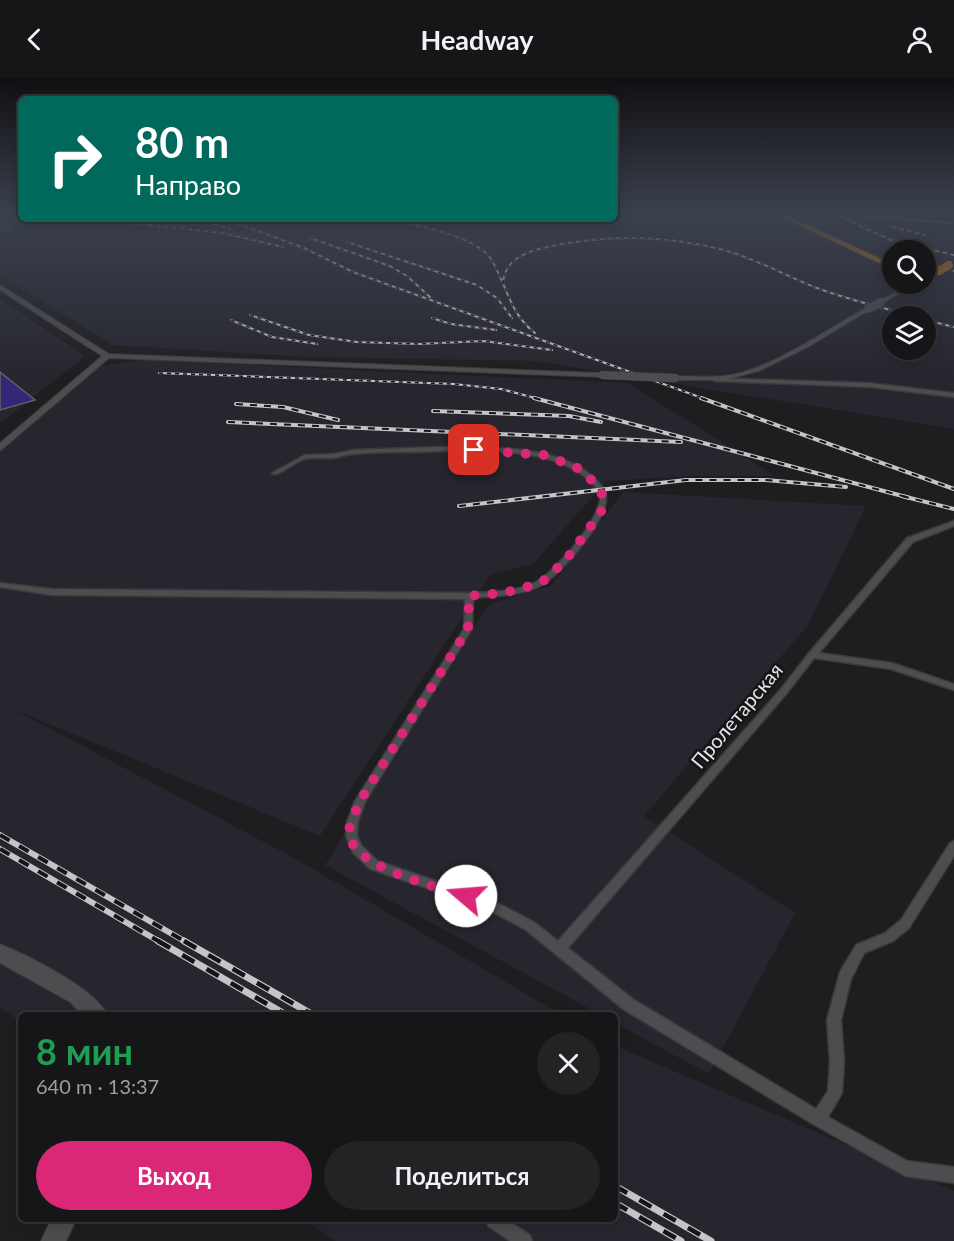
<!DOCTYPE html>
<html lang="ru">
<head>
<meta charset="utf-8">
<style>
	:root { --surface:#161618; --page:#232325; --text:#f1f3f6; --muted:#9e9fa2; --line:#353537; --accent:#db2777 }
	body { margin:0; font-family:Lato,sans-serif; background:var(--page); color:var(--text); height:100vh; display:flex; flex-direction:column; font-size:22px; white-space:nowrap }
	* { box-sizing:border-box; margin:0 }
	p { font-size:20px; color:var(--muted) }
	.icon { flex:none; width:33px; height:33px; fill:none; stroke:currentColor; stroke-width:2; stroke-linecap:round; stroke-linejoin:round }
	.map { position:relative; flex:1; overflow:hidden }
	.details { position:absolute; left:18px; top:934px; width:600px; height:210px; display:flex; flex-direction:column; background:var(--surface); border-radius:9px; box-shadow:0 3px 15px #0003,0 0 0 2px var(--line) }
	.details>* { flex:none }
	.top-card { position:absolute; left:18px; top:18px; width:600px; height:126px; border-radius:9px; box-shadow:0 3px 15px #0003,0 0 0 2px var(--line); background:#00695c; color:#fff; overflow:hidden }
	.buttons { position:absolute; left:882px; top:162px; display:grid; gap:12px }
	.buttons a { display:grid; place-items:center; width:54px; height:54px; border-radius:50%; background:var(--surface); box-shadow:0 3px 15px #0003,0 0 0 2px var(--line); font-size:30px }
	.pin { position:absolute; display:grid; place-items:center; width:51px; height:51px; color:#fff; margin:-26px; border-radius:12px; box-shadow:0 3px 9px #0006 }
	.me { position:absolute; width:66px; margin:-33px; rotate:288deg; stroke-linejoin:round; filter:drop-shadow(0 0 4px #0008) }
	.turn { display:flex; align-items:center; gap:21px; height:126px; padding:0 18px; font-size:27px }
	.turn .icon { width:78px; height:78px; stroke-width:2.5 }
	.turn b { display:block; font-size:42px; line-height:51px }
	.round { display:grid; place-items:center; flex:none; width:63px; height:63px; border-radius:32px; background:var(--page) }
	.summary { display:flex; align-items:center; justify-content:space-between; height:102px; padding:0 18px }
	h1 { font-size:36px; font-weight:700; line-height:45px; color:#1e9e55 }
	.button { display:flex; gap:12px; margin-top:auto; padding:12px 18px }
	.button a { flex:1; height:69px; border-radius:36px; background:var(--accent); color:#fff; font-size:24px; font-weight:700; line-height:69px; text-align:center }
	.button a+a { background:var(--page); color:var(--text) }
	header { display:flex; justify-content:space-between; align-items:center; height:78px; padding:0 18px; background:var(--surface); font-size:27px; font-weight:700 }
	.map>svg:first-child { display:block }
</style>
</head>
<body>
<header><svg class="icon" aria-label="back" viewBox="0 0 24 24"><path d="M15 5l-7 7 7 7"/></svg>Headway<svg class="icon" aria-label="person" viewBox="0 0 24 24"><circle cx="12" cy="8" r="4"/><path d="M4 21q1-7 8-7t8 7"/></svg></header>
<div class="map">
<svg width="954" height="1163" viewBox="0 0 954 1163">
	<rect width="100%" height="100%" fill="#1e1e20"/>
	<g fill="#27262e" fill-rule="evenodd">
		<path d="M0,136H21V141H615V136H954V351L535,283L308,279L113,267L0,197V157L21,152L0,141ZM892,172H926V206H892ZM892,238H926V272H892Z"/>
		<path d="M0,221L85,278L0,346Z"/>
		<path d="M145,282L628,305L775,398H691L606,403L533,486L490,497L320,758L13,631L296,781L562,937L21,938V944L0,930V374L98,288Z"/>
		<path d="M623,414L866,428L808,547L644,738L795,835L709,996L615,945V938L601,937L325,787L489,526L551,508Z"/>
		<path d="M615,968L954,1113V1163H336L305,1142H615Z"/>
	</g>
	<g fill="#362676" stroke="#616164" stroke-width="1.5">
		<path d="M161,141H205L206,145L183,149L160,145Z"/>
		<path d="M0,294L35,322L0,332Z"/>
	</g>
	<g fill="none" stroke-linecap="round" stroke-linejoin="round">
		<g stroke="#39393b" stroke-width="3">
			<g id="street">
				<path d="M713,300L869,305L954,315V319L869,309L715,303L713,302Z"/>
				<path d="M436,369C483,369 562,365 597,403C601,407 606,413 606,418C609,441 560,498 540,508C520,518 495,518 473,520L472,551L365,724L358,744L357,758L362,768L378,783L492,822L534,844L558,863L781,611L809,575L907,460L954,443V448L913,464L819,575L892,585L954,606V612L891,591L814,580L787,615L568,870L633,921L816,1031L828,1013L830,984L827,942L840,894L856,867L885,855L901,842L950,765L954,763V778L909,850L893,863L864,875L851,901L841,942L844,984L842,1015L828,1039L907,1083L954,1089V1105L905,1098L900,1095L813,1046L623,931L526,852L485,830L370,791L353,775L346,758L347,744L355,723L464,551L465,521L52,517L0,509V505L52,511L469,515C491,514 516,514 536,504C555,494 602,440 600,418C599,412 594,407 590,403C552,367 468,372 419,374C398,374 376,374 355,376C347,376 340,379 333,380C324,381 314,379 305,381C296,384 286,392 277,396H273L272,395L305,377L334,376L353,372Z"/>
				<path d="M486,1142H507L530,1157L532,1163H510L488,1148Z"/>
			</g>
		</g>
		<g stroke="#39393b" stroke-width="2">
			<g id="secondary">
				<path d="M0,143L11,149L12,150L0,155V151L5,150L0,147Z"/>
				<path d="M909,206H916L883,225L878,224Z"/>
				<path d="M0,207L109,276L602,295L606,297L602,299L109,280L0,373V365L102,278L0,212Z"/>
				<path d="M866,230L871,231L808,269L759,293L724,302H675L671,300L675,298C694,298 713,300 731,297C774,289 827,251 866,230Z"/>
				<path d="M0,866C27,877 97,911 108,938H83L70,924L0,885Z"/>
				<path d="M51,1142H76L66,1163H41Z"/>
			</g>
		</g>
		<g stroke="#39393b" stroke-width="3">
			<g id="highway">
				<path d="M775,136H784L892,186V191Z"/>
				<path d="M939,191L943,193L942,195L926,201V196Z"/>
			</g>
		</g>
		<use href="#street" fill="#4d4d4f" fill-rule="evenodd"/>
		<use href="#secondary" fill="#4d4d4f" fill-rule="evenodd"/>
		<use href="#highway" fill="#c97d10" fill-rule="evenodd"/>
		<g stroke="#c5c5c7" stroke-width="2">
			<g id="rail-far3">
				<path d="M834,136L891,162L954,177"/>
				<path d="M849,137L954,145"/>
				<path d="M225,141L304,170L353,194L705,321"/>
				<path d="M389,141C415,148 476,157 491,181C507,207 509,235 535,255"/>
				<path d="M210,144L230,151"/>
				<path d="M129,145L223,155L283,169"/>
				<path d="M888,148L925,157"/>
				<path d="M310,160L390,188L407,198L430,219"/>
				<path d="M347,164L477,207L497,220L512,240"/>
				<path d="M926,185L954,193"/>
				<path d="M503,206C504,181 526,174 547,169C605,156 667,157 724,172C757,181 786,198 817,210C849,222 882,230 914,238"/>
				<path d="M250,237L309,257L357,264L419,266L483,263L552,272"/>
				<path d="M432,240L451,246L496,252"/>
				<path d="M231,242L272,259L317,266"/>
				<path d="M926,242L954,249"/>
				<path d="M159,295L454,306L501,311L539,321"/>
			</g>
		</g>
		<g stroke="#c5c5c7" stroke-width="4">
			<g id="rail-far2">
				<path d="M534,320L910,420"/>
				<path d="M701,320L954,411"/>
				<path d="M236,326L283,329L338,342"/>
				<path d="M433,333L569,338L601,344"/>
				<path d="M228,344L681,364"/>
				<path d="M902,418L954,431"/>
				<path d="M459,428L686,402H766L846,409"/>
			</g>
		</g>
		<g stroke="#c5c5c7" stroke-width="6">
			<g id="rail-far1">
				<path d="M0,757L186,864"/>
				<path d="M0,771L160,864"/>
			</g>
		</g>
		<g stroke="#c5c5c7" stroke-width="7">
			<g id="rail">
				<path d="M158,863L288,938"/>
				<path d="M184,863L315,938"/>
				<path d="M615,1108L711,1163"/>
				<path d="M615,1125L681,1163"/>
			</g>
		</g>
		<use href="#rail-far3" stroke="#151517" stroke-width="1.5" stroke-dasharray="4" stroke-linecap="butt"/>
		<use href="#rail-far2" stroke="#151517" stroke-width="2" stroke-dasharray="7" stroke-linecap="butt"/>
		<use href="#rail-far1" stroke="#151517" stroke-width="4" stroke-dasharray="11" stroke-linecap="butt"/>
		<use href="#rail" stroke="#151517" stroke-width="4.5" stroke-dasharray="14" stroke-linecap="butt"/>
		<g stroke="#39393b" stroke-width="9" stroke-linecap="butt">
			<g id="secondary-bridge">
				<path d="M868,231L881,224"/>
				<path d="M602,297L675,300"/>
			</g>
		</g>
		<g stroke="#39393b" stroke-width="9" stroke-linecap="butt">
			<path id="highway-bridge" d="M939,193L949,187"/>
		</g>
		<use href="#secondary-bridge" stroke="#4d4d4f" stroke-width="8"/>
		<use href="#highway-bridge" stroke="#c97d10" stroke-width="8"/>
	</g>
	<linearGradient id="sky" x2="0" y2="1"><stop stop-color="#101012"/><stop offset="0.45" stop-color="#3b414e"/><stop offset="1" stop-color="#3b414e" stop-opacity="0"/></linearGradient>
	<rect width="954" height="299" fill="url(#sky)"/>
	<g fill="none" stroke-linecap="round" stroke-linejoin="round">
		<path stroke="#db2777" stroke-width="10" stroke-dasharray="0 18" d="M466,818C439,809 350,790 349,754C349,745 357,732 360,723L468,551L469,518L504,515L541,505L565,483L601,434L603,418L595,405L576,389L544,377L474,372"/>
	</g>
	<g text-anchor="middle" stroke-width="5" stroke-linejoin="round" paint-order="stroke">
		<g font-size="20" fill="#e5e5e7" stroke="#151517">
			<text transform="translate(737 638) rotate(-50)" y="7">Пролетарская</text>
		</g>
	</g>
</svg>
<div class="buttons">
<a><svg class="icon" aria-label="search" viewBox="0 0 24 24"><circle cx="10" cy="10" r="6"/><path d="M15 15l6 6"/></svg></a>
<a><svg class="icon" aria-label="layers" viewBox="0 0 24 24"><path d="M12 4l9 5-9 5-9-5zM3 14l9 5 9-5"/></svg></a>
</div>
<div class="pin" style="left:474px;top:372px;background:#d93025"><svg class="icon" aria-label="arrive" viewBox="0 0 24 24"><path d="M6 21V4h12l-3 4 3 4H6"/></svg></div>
<svg class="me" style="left:466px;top:818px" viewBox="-20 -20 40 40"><circle r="19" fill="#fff"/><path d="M0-13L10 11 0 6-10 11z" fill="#db2777"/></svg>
<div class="top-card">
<div class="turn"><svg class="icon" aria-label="right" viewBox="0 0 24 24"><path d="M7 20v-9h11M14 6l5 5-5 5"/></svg><div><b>80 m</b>Направо</div></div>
</div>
<section class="details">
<div class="summary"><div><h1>8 мин</h1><p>640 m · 13:37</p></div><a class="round"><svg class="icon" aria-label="close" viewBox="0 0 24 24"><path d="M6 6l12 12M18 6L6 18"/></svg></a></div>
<div class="button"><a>Выход</a><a>Поделиться</a></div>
</section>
</div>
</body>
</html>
